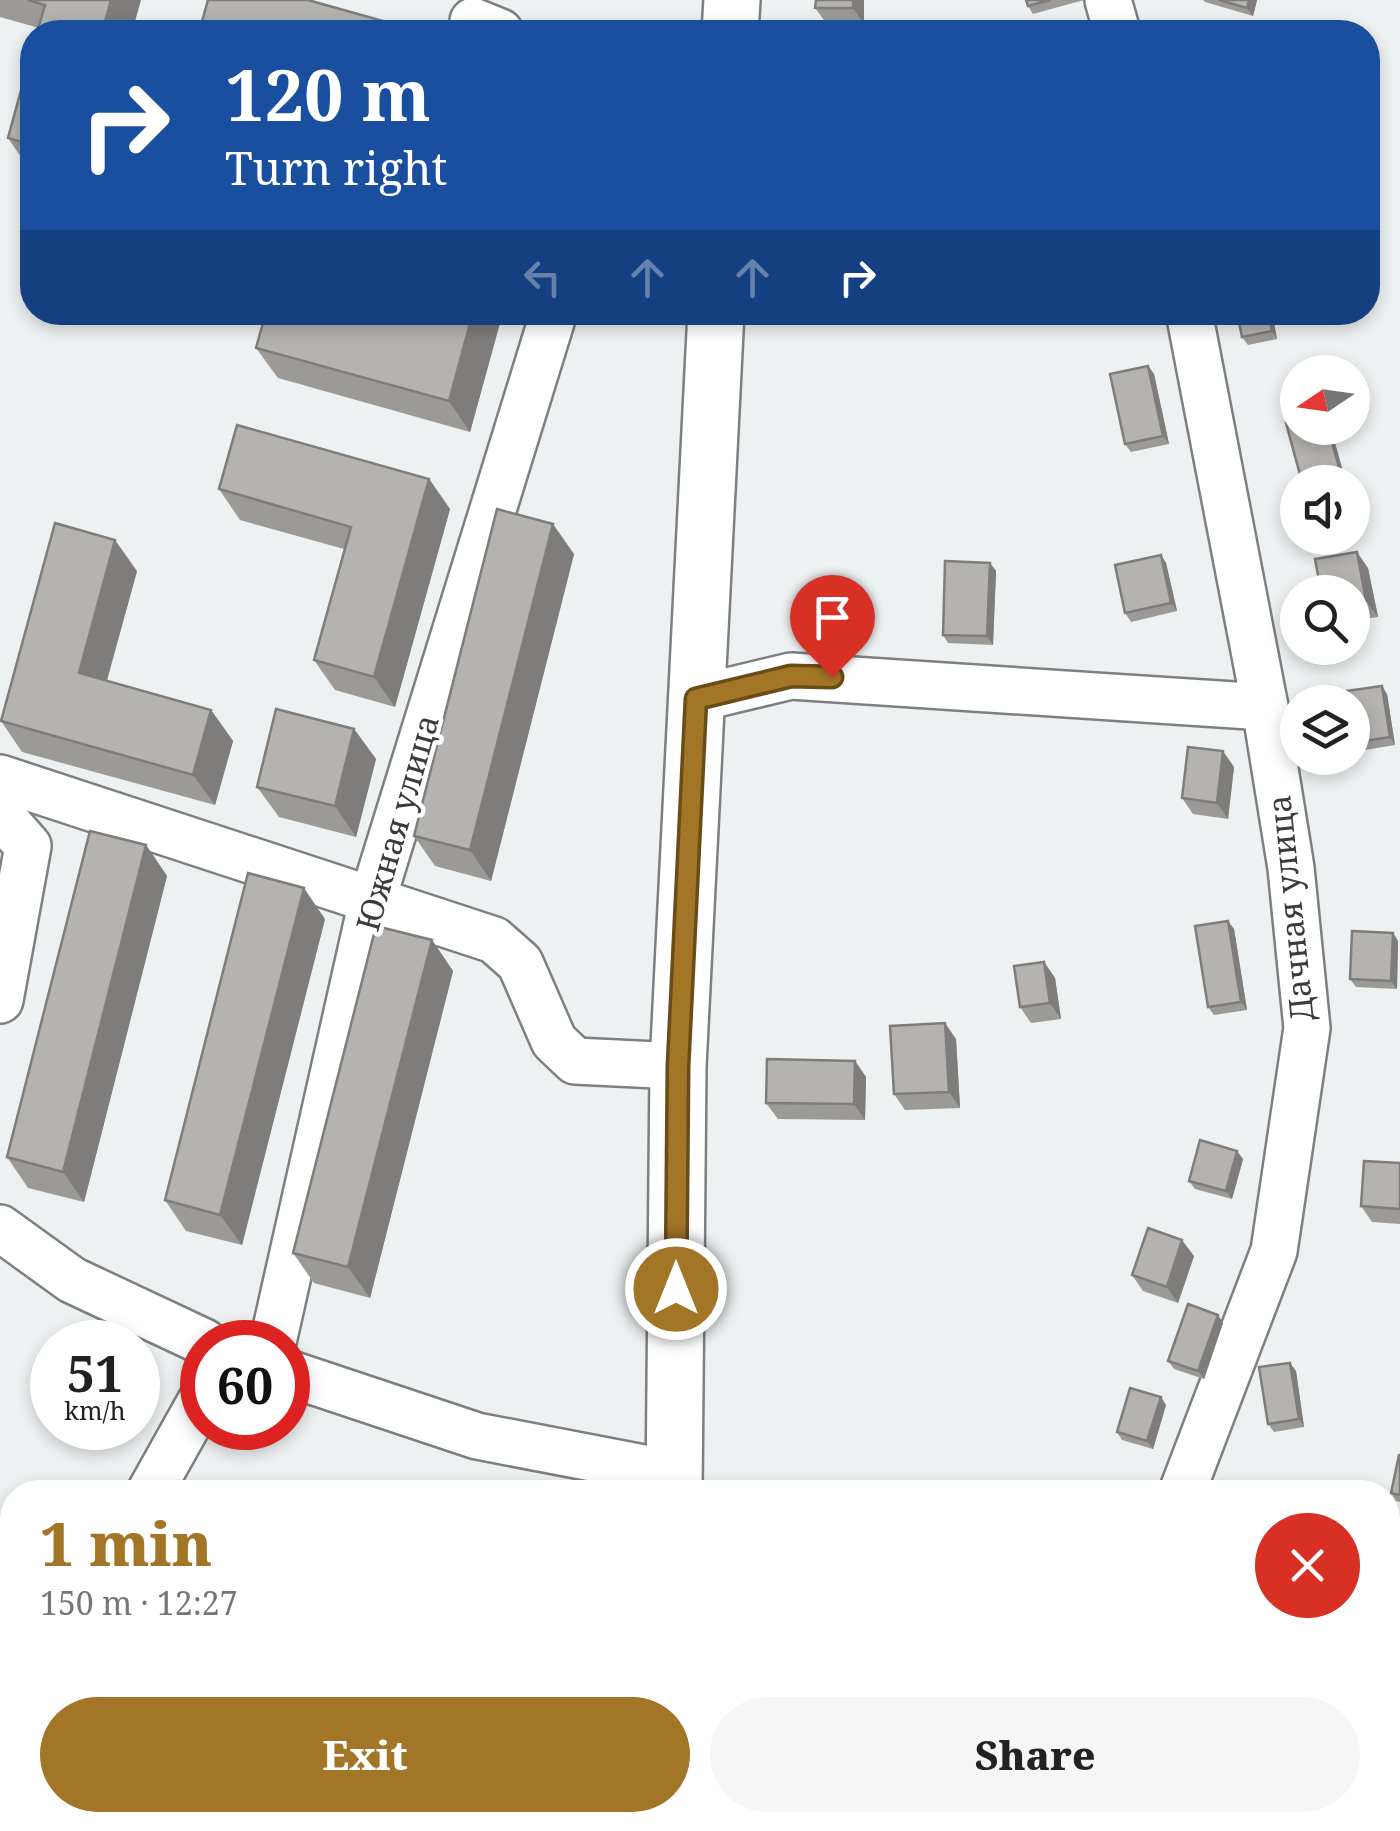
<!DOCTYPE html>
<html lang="en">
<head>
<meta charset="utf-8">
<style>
	:root { --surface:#fff; --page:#f6f6f6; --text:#222; --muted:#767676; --accent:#a37527 }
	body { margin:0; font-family:"Noto Serif",serif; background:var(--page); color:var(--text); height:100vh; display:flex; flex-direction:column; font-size:38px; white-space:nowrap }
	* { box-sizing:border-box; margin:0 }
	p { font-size:32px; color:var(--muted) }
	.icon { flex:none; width:55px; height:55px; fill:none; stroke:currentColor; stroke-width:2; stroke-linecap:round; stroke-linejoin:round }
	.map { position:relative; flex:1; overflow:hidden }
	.drawer { position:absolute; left:0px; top:1480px; width:1400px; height:352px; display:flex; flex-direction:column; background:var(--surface); border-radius:40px 40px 0 0; box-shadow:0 5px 15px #0003 }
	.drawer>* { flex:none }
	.hud { position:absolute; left:20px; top:20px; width:1360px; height:305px; border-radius:40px; box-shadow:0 5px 15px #0003; background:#1a4fa0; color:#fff; overflow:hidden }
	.needle { width:65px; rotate:257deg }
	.tools { position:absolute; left:1280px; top:355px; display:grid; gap:20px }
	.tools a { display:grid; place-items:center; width:90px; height:90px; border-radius:50%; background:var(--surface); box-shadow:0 5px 15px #0003; font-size:50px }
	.speed { position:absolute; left:30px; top:1320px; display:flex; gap:20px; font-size:50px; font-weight:700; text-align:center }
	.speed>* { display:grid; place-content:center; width:130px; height:130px; border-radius:50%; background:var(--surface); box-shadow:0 5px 15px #0003; line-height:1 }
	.speed small { font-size:25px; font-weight:400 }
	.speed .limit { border:15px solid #d22; background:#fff; color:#111 }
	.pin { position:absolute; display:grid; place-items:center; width:85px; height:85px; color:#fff; margin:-102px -42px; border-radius:50% 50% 50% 0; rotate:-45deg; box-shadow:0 0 10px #0007 }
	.pin .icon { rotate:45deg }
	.me { position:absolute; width:110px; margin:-55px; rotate:0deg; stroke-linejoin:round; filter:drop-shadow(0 0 8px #0008) }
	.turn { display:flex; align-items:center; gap:35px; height:210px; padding:0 40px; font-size:45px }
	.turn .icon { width:130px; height:130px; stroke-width:2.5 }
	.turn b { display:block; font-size:70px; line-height:85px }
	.lanes { display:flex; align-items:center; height:95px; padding:0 40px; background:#0003; justify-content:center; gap:50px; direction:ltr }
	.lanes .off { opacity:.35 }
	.round { display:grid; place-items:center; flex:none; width:105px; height:105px; border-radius:52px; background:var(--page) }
	.overview { display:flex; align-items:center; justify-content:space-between; height:170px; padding:0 40px }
	h1 { font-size:60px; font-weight:800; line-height:75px; color:var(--accent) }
	.action { display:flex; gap:20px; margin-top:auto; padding:20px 40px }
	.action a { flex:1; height:115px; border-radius:60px; background:var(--accent); color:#fff; font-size:40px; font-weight:800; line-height:115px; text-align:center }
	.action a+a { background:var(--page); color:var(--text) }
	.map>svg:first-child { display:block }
</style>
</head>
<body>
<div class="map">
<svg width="1400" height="1831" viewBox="0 0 1400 1831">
	<rect width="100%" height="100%" fill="#edf1f2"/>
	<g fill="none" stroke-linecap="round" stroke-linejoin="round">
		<g stroke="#7d8081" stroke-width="50">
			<g id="minor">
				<path d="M1108,0L1117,32"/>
				<path d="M473,21L500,32"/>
				<path d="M695,699L791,676L1265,707"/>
				<path d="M0,778L494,940L520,963L554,1041L575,1061L678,1066"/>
				<path d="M0,814L28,846L0,1000"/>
				<path d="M0,1228L72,1280L204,1342"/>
				<path d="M273,1342L372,901L554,312"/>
				<path d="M288,1373L477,1436L675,1474"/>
				<path d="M150,1492L202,1399"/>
				<path d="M1182,1492L1274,1251L1307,1028L1291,868L1265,707L1189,312"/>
				<path d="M1388,1795L1400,1755"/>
				<path d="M0,1797L12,1793"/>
				<path d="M68,1820V1831"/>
				<path d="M195,1820L199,1831"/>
				<path d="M118,1824L132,1820"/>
				<path d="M394,1831L421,1824L420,1820"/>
				<path d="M1096,1831L1098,1820"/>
				<path d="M1358,1831L1367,1820"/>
			</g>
		</g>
		<g stroke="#7d8081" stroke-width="60">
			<g id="major">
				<path d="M730,32L732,0"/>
				<path d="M674,1492L678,1066L716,312"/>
				<path d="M664,1831V1820"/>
			</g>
		</g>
		<use href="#minor" stroke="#fff" stroke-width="45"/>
		<use href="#major" stroke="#fff" stroke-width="55"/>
	</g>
	<g fill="#9b9a97">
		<path d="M0,0H141L39,28L0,17Z"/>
		<path d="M864,0V24H827L815,8Z"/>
		<path d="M1026,0H1084L1033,14L1028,6Z"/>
		<path d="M1203,0H1257L1253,16L1205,2Z"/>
		<path d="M32,50V169H29L8,138Z"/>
		<path d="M408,312H503L470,432L278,378L256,348L406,320Z"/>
		<path d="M1237,312H1272L1277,339L1248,345L1242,337Z"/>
		<path d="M1148,366L1154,374L1169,444L1131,452L1125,444Z"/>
		<path d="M429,479L450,509L395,707L335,690L314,660L344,549L240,520L219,489Z"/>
		<path d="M574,554L491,881L435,866L414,836Z"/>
		<path d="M1161,555L1166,563L1177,611L1131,622L1125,613Z"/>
		<path d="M990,563L996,571L993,645L948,643L943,635Z"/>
		<path d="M1368,568L1378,617L1352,621V592Z"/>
		<path d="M137,571L107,681L211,710L233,741L215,805L22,752L1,721Z"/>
		<path d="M1387,694L1395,745L1353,752L1352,702Z"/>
		<path d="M354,729L376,759L356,837L279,817L257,787Z"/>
		<path d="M1234,767L1228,819L1193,814L1182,798Z"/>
		<path d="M146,845L167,876L84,1202L28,1188L7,1157Z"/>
		<path d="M325,919L242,1245L186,1231L165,1200Z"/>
		<path d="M1234,929L1247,1010L1214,1015L1208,1007Z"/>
		<path d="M1393,933L1398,941L1397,989L1356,987L1350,979Z"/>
		<path d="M432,940L453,971L370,1298L314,1283L293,1253Z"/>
		<path d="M1044,962L1055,978L1061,1019L1031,1023L1020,1007Z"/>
		<path d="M956,1039L960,1108L905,1110L894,1094Z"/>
		<path d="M855,1061L866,1077L865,1120L778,1119L766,1103Z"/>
		<path d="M1243,1159L1232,1199L1195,1189L1189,1181Z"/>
		<path d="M1400,1163V1224L1372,1222L1361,1206Z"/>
		<path d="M1194,1256L1178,1303L1143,1291L1132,1275Z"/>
		<path d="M1218,1315L1223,1323L1204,1379L1174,1369L1168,1361Z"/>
		<path d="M1296,1371L1304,1427L1274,1432L1268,1424Z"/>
		<path d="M1166,1405L1153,1449L1122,1440L1117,1432Z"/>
		<path d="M1400,1455V1502L1396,1501L1391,1493Z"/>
	</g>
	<g fill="#7e7d7b">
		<path d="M111,0H141L132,32H102Z"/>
		<path d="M853,0H864V24L853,8Z"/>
		<path d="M1249,0H1257L1253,16L1247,8Z"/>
		<path d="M473,312H503L470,432L449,401Z"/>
		<path d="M1268,312H1272L1277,339L1272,331Z"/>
		<path d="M1148,366L1154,374L1169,444L1163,436Z"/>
		<path d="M1328,428H1331L1346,482H1343Z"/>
		<path d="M429,479L450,509L395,707L374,677Z"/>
		<path d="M553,524L574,554L491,881L470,850Z"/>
		<path d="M115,540L137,571L100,704L79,673Z"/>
		<path d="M1357,552L1368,568L1378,617L1366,601Z"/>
		<path d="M1161,555L1166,563L1177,611L1171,603Z"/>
		<path d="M990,563L996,571L993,645L987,636Z"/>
		<path d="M1382,686L1387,694L1395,745L1390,737Z"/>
		<path d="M211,710L233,741L215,805L193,775Z"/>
		<path d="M354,729L376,759L356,837L335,806Z"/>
		<path d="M1223,751L1234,767L1228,819L1217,803Z"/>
		<path d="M146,845L167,876L84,1202L63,1172Z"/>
		<path d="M304,888L325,919L242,1245L220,1215Z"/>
		<path d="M1228,921L1234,929L1247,1010L1241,1002Z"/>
		<path d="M1393,933L1398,941L1397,989L1391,981Z"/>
		<path d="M432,940L453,971L370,1298L348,1267Z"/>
		<path d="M1044,962L1055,978L1061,1019L1050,1003Z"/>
		<path d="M945,1023L956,1039L960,1108L949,1092Z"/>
		<path d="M855,1061L866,1077L865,1120L854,1104Z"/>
		<path d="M1237,1151L1243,1159L1232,1199L1226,1191Z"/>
		<path d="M1182,1240L1194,1256L1178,1303L1167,1287Z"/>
		<path d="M1218,1315L1223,1323L1204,1379L1198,1371Z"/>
		<path d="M1290,1363L1296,1371L1304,1427L1299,1419Z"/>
		<path d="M1161,1397L1166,1405L1153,1449L1147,1441Z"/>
	</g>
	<g fill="#b4b3b0" stroke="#7e7d7b" stroke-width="2.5">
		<path d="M28,0H111L102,32H37L45,5Z"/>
		<path d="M208,0H308L408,28L406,32H199Z"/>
		<path d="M816,0H853V8H815Z"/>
		<path d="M1026,0H1050L1028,6Z"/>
		<path d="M1219,0H1249L1247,8Z"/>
		<path d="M32,50V145L8,138Z"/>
		<path d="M266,312H381L406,320L408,312H473L449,401L256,348Z"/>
		<path d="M1237,312H1268L1272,331L1242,337Z"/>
		<path d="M1148,366L1163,436L1125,444L1110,374Z"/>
		<path d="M1298,420V428H1328L1343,482H1302L1286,423Z"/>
		<path d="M237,425L429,479L374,677L314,660L351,527L219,489Z"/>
		<path d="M497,509L553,524L470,850L414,836Z"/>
		<path d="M55,523L115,540L79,673L211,710L193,775L1,721Z"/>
		<path d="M1357,552L1366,601L1352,603V592H1321L1315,559Z"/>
		<path d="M1161,555L1171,603L1125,613L1115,565Z"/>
		<path d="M945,561L990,563L987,636L943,635Z"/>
		<path d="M1382,686L1390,737L1352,743V702H1341L1339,692Z"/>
		<path d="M276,709L354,729L335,806L257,787Z"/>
		<path d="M1188,747L1223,751L1217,803L1182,798Z"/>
		<path d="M90,831L146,845L63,1172L7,1157Z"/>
		<path d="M248,873L304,888L220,1215L165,1200Z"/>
		<path d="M1228,921L1241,1002L1208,1007L1195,926Z"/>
		<path d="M376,926L432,940L348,1267L293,1253Z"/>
		<path d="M1352,931L1393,933L1391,981L1350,979Z"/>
		<path d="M1044,962L1050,1003L1020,1007L1014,966Z"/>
		<path d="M945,1023L949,1092L894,1094L890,1026Z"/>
		<path d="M767,1059L855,1061L854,1104L766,1103Z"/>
		<path d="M1200,1140L1237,1151L1226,1191L1189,1181Z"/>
		<path d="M1364,1161L1400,1163V1209L1361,1206Z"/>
		<path d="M1148,1228L1182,1240L1167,1287L1132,1275Z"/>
		<path d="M1188,1304L1218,1315L1198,1371L1168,1361Z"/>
		<path d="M1290,1363L1299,1419L1268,1424L1259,1367Z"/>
		<path d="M1130,1388L1161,1397L1147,1441L1117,1432Z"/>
		<path d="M1399,1455H1400V1495L1391,1493Z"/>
	</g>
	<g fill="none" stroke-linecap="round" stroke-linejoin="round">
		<g stroke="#6a4c19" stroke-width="25">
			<path id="route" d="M676,1289L678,1066L696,699L791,676L832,677"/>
		</g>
		<use href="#route" stroke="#a37527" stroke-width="18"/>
	</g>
	<g text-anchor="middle" stroke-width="9" stroke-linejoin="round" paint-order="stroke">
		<g font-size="32" fill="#3a3b3c" stroke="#fff">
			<text transform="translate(398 823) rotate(-74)" y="11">Южная улица</text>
			<text transform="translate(1291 908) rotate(-96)" y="11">Дачная улица</text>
		</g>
	</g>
</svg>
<div class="tools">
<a><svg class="needle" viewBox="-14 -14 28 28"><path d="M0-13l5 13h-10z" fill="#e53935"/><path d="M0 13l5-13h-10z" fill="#767676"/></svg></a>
<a><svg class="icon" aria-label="sound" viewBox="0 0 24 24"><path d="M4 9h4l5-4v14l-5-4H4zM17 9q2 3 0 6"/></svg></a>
<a><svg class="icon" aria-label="search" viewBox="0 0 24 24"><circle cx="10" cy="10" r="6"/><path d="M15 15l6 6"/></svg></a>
<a><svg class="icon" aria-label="layers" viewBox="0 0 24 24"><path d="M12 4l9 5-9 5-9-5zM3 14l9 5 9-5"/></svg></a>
</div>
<div class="speed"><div>51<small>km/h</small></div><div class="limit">60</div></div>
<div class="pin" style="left:832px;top:677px;background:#d93025"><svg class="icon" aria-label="arrive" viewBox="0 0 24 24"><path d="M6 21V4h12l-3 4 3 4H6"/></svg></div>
<svg class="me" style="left:676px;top:1289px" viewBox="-20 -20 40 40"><circle r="17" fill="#a37527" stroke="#fff" stroke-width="3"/><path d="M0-11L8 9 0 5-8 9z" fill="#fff"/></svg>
<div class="hud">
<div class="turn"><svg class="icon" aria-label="right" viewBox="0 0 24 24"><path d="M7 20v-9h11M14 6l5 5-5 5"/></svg><div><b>120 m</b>Turn right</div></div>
<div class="lanes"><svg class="icon off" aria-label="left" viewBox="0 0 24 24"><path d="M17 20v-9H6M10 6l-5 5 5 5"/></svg><svg class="icon off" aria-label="ahead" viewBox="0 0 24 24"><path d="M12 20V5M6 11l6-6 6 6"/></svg><svg class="icon off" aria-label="ahead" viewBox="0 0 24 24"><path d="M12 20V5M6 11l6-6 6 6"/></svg><svg class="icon" aria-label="right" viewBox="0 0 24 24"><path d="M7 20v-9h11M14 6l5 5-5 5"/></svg></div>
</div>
<section class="drawer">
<div class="overview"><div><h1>1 min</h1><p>150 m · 12:27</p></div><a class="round" style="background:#d93025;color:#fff"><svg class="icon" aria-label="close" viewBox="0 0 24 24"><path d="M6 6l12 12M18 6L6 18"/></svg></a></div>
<div class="action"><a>Exit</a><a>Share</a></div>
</section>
</div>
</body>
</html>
